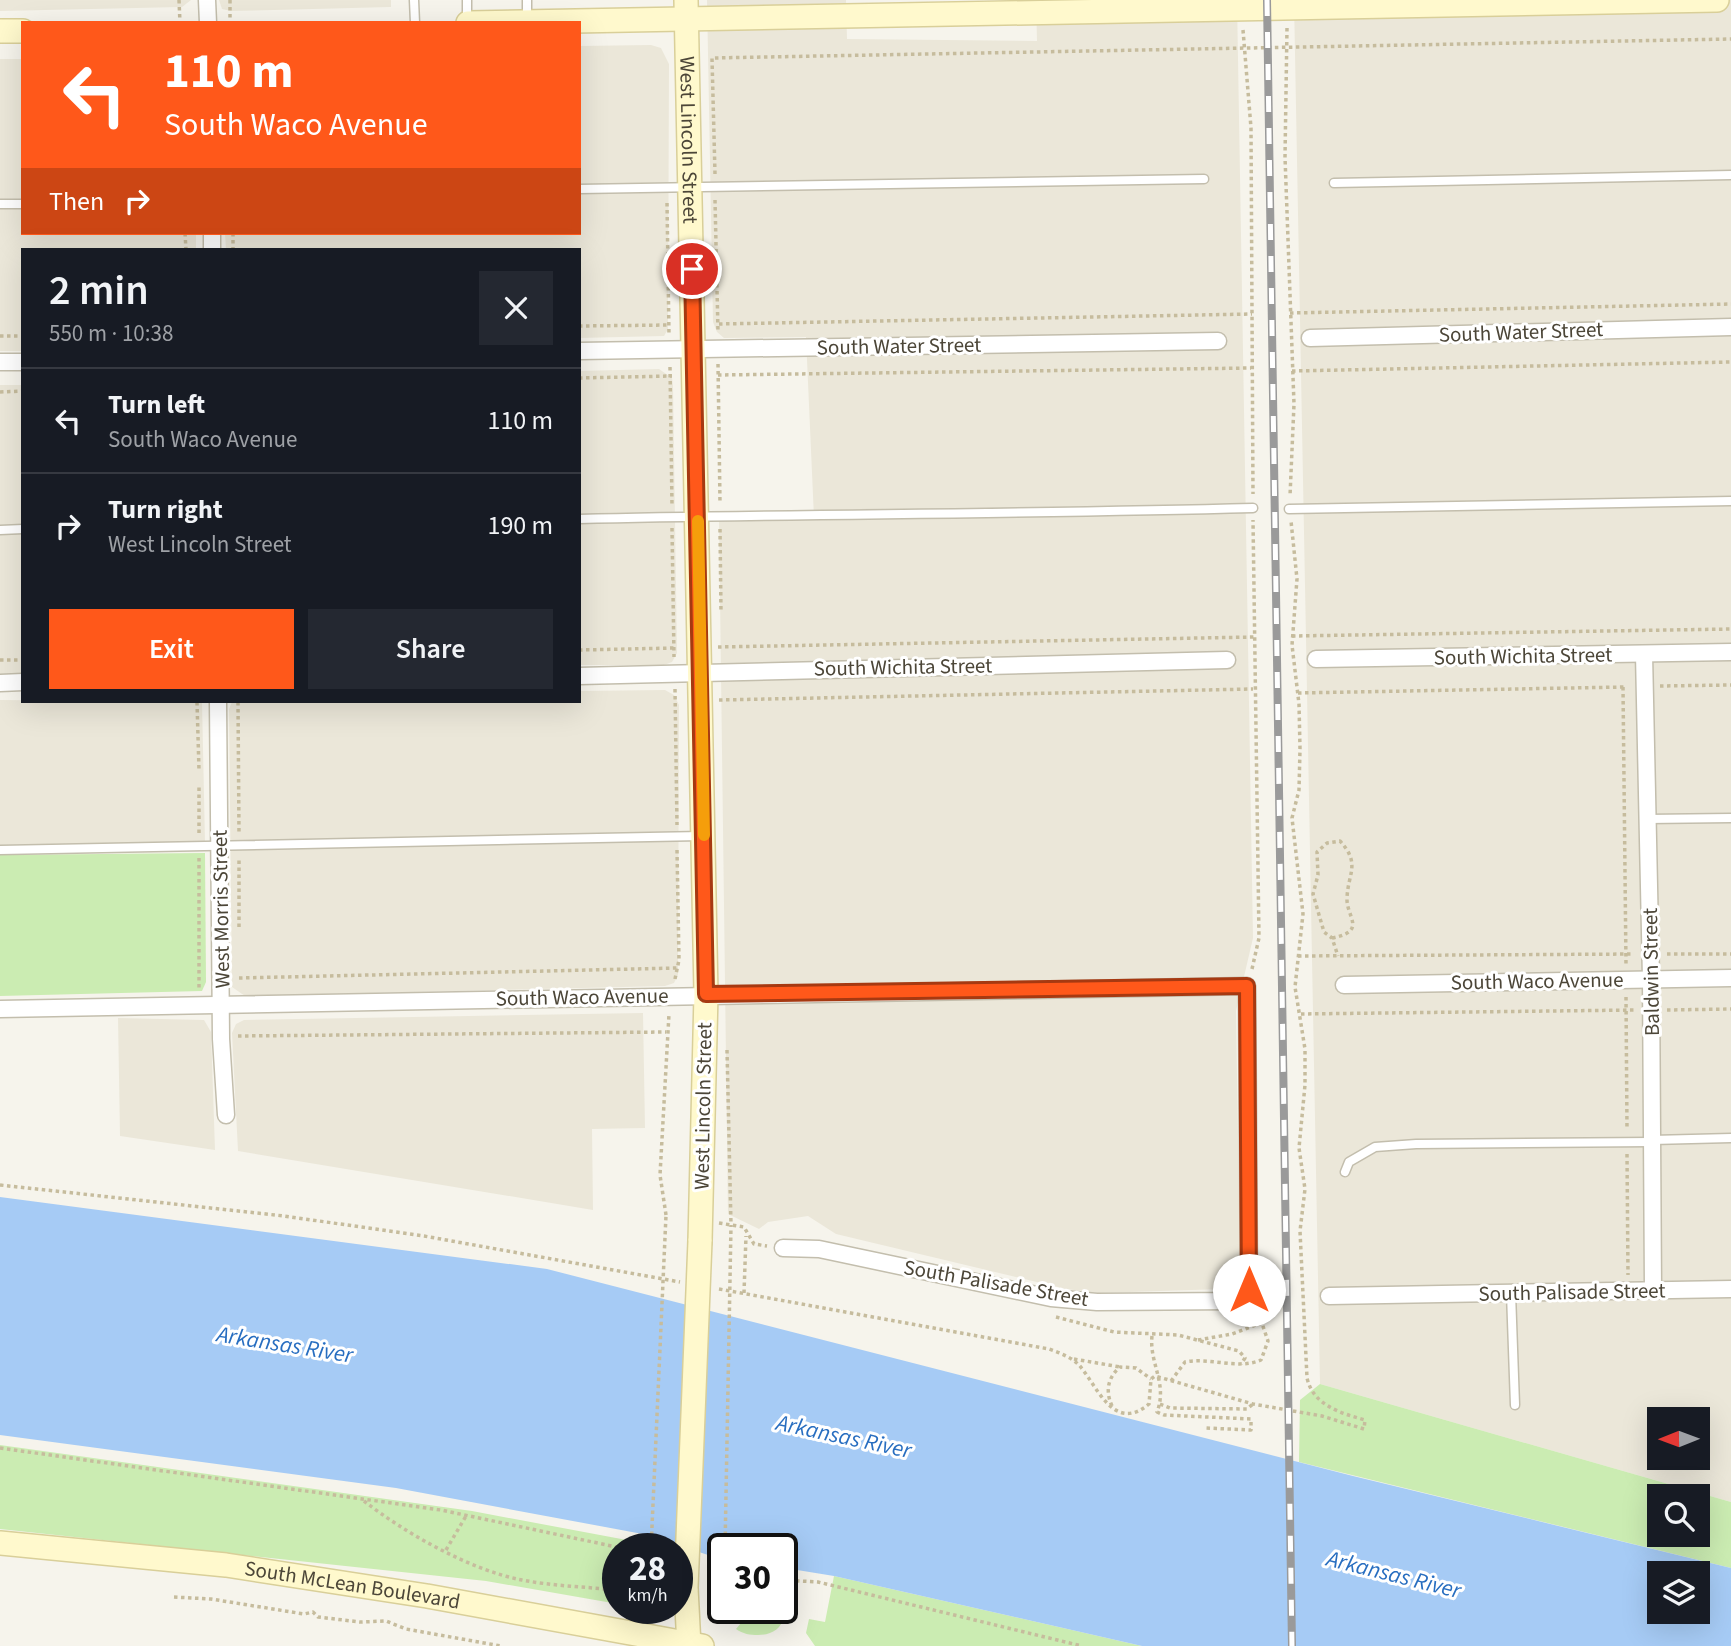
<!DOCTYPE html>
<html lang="en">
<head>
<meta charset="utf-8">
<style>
	:root { --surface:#171b24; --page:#242831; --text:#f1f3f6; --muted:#9ea1a6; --line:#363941; --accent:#ff581a }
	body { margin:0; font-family:"Source Sans 3",sans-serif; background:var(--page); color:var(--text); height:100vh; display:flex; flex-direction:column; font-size:26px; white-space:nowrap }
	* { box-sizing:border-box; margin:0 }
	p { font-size:23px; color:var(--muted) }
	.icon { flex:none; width:38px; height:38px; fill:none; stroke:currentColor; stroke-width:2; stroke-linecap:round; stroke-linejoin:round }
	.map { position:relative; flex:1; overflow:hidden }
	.panel { position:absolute; left:21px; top:248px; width:560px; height:455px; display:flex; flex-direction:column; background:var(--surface); border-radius:0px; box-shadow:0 7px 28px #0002 }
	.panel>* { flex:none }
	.banner { position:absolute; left:21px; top:21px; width:560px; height:214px; border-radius:0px; box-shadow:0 7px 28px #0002; background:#ff581a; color:#fff; overflow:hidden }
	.needle { width:46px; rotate:269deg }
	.controls { position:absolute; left:1647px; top:1407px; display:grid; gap:14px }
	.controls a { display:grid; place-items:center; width:63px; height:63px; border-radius:0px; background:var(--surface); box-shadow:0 7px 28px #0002; font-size:35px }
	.speed { position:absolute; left:602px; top:1533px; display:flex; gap:14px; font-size:35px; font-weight:700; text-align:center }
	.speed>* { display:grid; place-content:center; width:91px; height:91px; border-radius:50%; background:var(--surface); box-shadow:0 7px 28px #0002; line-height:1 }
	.speed small { font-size:18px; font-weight:400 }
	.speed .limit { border:4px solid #111; border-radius:10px; background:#fff; color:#111 }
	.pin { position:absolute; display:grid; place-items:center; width:60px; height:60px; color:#fff; margin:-30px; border:4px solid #fff; border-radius:50%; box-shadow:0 2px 7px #0007 }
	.me { position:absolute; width:77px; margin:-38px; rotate:0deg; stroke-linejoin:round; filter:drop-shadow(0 0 5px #0008) }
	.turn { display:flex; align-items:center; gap:24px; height:147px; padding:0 28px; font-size:32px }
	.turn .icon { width:91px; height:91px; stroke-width:2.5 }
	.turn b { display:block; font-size:49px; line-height:60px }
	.then { display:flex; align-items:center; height:66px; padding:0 28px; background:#0003; gap:14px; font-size:26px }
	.round { display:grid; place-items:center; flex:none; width:74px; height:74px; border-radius:0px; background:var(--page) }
	.summary { display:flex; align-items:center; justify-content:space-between; height:119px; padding:0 28px }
	h1 { font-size:42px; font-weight:600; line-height:52px }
	.primary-button { display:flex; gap:14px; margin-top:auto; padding:14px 28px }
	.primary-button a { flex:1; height:80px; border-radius:0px; background:var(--accent); color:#fff; font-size:28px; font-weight:600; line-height:80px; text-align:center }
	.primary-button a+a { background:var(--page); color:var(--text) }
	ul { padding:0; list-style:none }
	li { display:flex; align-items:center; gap:21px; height:105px; padding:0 28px; border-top:2px solid var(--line) }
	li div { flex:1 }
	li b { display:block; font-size:26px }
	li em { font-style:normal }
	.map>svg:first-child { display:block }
</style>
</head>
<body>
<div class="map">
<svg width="1731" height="1646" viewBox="0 0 1731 1646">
	<rect width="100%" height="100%" fill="#f6f4ec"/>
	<g fill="#ebe7d9" fill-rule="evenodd">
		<path d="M0,0H191L182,7L0,11Z"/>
		<path d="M219,0H391V7L231,11L222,9Z"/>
		<path d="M707,0H846L847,39L1037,41L1036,0H1237L1253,938L1236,1011L1240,1271L1235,1282L1223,1289L1098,1293L1066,1289L836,1234L808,1216L768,1222L759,1229L728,1214L719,519L814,518L806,337L724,338L717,332L713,322Z"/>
		<path d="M1294,0H1731V1502L1320,1384ZM1659,1419H1698V1458H1659Z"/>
		<path d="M651,45L661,48L669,64L668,329L664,336L579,338V250H226L225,233H579V46Z"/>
		<path d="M0,59H23V233H196V250H23V351H0Z"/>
		<path d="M659,369L672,378L673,386L677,653L672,662L664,665H579V371Z"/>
		<rect x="0" y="385" width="23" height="290"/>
		<path d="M665,690L674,695L679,705L678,975L674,983L665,986L245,996L232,987L229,709L232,702H579V691Z"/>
		<path d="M0,700L202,702L205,842L0,845Z"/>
		<path d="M643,1013L645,1128L592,1129L593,1210L238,1151L232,1033L236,1024L244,1020Z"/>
		<path d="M118,1018L204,1020L211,1032L215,1150L120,1136Z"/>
	</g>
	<g fill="#cbecb2" fill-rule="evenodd">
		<path d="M205,853L206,982L202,991L0,996V855Z"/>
		<path d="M1320,1384L1731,1502V1568L1299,1462L1300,1400ZM1659,1496H1698V1535H1659Z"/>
		<path d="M0,1445L472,1511L648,1544V1549H618V1604L486,1581L0,1529Z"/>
		<path d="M834,1576L1142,1646H815L806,1633L809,1619L825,1622Z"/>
		<path d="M782,1587L791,1589C787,1611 786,1635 758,1635C750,1635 743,1634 736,1629L741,1623V1610L730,1608H782Z"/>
	</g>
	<path fill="#a6cbf5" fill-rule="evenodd" d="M0,1197L547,1269L1353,1476L1731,1568V1646H1142L834,1576L791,1569L788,1574L782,1573V1549H723V1560L648,1535L396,1488L0,1435ZM1659,1573H1698V1612H1659Z"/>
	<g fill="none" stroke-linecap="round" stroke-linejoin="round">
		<g stroke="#c3bead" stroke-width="11">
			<g id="lane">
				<path d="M414,0L415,23"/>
				<path d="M527,0V22"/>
				<path d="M467,20V0"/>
				<path d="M1334,183L1731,175"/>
				<path d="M579,189L1204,179"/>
				<path d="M0,204H23"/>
				<path d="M1289,509L1731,501"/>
				<path d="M579,519C804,514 1028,514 1253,508"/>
				<path d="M0,530L23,529"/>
				<path d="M1647,819L1731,818"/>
				<path d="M0,850L701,836"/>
				<path d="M1652,1140L1731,1138"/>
				<path d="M1345,1172L1349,1162L1375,1147L1416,1144L1652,1142"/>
				<path d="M1511,1293L1515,1405"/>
			</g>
		</g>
		<g stroke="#c3bead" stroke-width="19">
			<g id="street">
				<path d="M207,0L208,23"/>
				<path d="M212,233V250"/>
				<path d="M1310,338L1731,327"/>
				<path d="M579,351L1218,341"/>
				<path d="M0,362H23"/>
				<path d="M1644,654L1651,979L1653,1290"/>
				<path d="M1316,659L1731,652"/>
				<path d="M579,676L1227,660"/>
				<path d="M0,683L23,682"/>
				<path d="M218,702L221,1039L226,1115"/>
				<path d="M1344,985L1731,978"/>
				<path d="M0,1009L1247,986L1249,1290L1236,1301L1097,1302L1051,1298L819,1249L783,1248"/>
				<path d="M1329,1296L1731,1289"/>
			</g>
		</g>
		<g stroke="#d9cf99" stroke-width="26">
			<g id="secondary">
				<path id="s1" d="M686,0L706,994L700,1241"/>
				<path d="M468,23L1717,0"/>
				<path d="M0,31H23"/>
				<path id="s2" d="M0,1543L226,1565L427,1596L702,1646"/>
				<path d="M686,1588L689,1646"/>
			</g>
		</g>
		<g stroke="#c6bc9d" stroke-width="3.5" stroke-dasharray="3.5 3.5" stroke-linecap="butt">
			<path d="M179,0L180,23"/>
			<path d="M230,0V23"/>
			<path d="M1287,28L1285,157L1294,404L1290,496"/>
			<path d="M1243,30L1251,128L1253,494"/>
			<path d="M715,174L712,58L1731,39"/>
			<path d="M715,200L718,332"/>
			<path d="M667,203L669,335"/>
			<path d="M185,233L186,250"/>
			<path d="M233,233V250"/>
			<path d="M1290,313L1731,304"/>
			<path d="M719,324L1252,314"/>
			<path d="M579,326L669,325"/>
			<path d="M0,336H23"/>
			<path d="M718,364L720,503"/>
			<path d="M670,367L672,506"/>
			<path d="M1292,371L1731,362"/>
			<path d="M718,375L1251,368"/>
			<path d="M579,378L672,376"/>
			<path d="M0,392L23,391"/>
			<path d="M672,528L674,657"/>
			<path d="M720,529L721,612"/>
			<path d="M1292,636L1731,629"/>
			<path d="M718,647L1254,637"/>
			<path d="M579,650L675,648"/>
			<path d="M0,660H23"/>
			<path d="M1660,686L1731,685"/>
			<path d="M1623,687L1626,965"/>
			<path d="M675,689L677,825"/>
			<path d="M1298,693L1624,687"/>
			<path d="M719,700L1253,689"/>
			<path d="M197,702L199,770"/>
			<path d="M238,702L239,833"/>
			<path d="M199,833V785"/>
			<path d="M199,858V991"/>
			<path d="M239,927V858"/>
			<path d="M1332,938C1368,931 1346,917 1347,898C1348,873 1361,864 1340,841L1327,843L1317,852L1318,875L1313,894L1324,932L1332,938L1338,956"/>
			<path d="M1667,954H1731"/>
			<path d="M1298,956L1634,954"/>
			<path d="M1252,969L1259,938L1253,520"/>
			<path d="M239,978L677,968"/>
			<path d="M675,979L679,960L677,850"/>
			<path d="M1626,997L1627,1129"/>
			<path d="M1667,1010L1731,1009"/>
			<path d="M1301,1014L1634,1010"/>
			<path d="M238,1036L666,1032"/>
			<path d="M727,1050L731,1225"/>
			<path d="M1627,1154L1628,1275"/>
			<path d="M0,1185L284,1216L424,1236L680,1282"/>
			<path d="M666,1215L660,1175L669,1014"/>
			<path d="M719,1223L744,1227L754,1244L767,1246"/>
			<path d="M719,1289L1049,1349C1060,1353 1071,1357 1079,1365C1097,1385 1113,1434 1149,1404L1151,1379L1155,1376L1253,1404L1322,1416L1364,1429L1365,1420C1340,1413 1313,1405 1307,1378L1300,1231L1305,1189L1299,1148L1305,1085V1049L1295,987L1303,914L1292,818L1299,790L1300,749L1299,704L1292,645L1297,579L1291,521"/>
			<path d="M744,1293L746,1236"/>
			<path d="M1056,1317L1114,1332L1178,1335L1239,1351L1245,1358L1241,1364"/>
			<path d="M1152,1336C1149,1363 1168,1384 1157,1412L1164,1415L1251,1419V1430L1206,1428"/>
			<path d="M1198,1340L1232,1334L1264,1322"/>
			<path d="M1074,1359L1120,1367"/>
			<path d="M1171,1381L1185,1362C1211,1357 1237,1370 1261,1360L1268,1341L1256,1306"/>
			<path d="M1160,1404L1170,1408L1247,1409L1253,1404"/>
			<path d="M1112,1406C1105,1391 1108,1377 1120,1367L1136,1368L1151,1379"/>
			<path d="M0,1448L441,1510L626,1549"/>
			<path d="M364,1501C405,1533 470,1570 522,1580C553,1586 586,1587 618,1590"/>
			<path d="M446,1550L466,1516"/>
			<path d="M708,1566L723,1569"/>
			<path d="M782,1580L818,1582L1082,1646"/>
			<path d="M174,1597L211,1599L304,1614L313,1612L318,1617L360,1622L386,1621L406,1629L501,1646"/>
			<path d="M723,1616L724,1608"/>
		</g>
		<use href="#lane" stroke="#fff" stroke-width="8"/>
		<use href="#street" stroke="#fff" stroke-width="16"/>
		<use href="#secondary" stroke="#fff9cd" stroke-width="23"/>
		<g stroke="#9a9a9a" stroke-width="8">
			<path id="rail" d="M1267,0L1292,1646"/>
		</g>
		<use href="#rail" stroke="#fff" stroke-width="5" stroke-dasharray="16" stroke-linecap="butt"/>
		<g stroke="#d9cf99" stroke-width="26" stroke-linecap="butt">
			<path id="secondary-bridge" d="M686,1588L700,1241"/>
		</g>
		<g stroke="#c6bc9d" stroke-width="3.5" stroke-dasharray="3.5 3.5" stroke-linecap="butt">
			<path d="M651,1549L666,1215"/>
			<path d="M725,1549L731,1225"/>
		</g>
		<use href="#secondary-bridge" stroke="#fff9cd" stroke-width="23"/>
	</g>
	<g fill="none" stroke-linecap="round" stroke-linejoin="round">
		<g stroke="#a63911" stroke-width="18">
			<path id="route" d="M692,269L706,994L1247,986L1249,1290"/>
		</g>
		<use href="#route" stroke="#ff581a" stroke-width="12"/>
		<path stroke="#f59e0b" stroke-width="12" d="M698,521L704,835"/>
	</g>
	<g text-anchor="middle" stroke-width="6" stroke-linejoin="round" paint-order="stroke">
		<g font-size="21" fill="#4c4638" stroke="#fff">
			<text dy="7" stroke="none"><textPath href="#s1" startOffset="140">West Lincoln Street</textPath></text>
			<text transform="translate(1521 332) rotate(-2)" y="7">South Water Street</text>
			<text transform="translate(899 346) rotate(-1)" y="7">South Water Street</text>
			<text transform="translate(1523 656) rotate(-1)" y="7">South Wichita Street</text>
			<text transform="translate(903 667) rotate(-1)" y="7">South Wichita Street</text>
			<text transform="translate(221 909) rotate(-91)" y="7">West Morris Street</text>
			<text transform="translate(1651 972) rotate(-91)" y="7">Baldwin Street</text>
			<text transform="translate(1537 981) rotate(-1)" y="7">South Waco Avenue</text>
			<text transform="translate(582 997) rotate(-1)" y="7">South Waco Avenue</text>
			<text transform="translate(703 1106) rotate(-89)" y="7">West Lincoln Street</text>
			<text transform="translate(996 1283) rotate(10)" y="7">South Palisade Street</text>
			<text transform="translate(1572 1292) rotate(-1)" y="7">South Palisade Street</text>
			<text dy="7" stroke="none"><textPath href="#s2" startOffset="355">South McLean Boulevard</textPath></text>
		</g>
		<g font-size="23" font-style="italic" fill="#286ec0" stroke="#fff">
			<text transform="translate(285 1344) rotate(9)" y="8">Arkansas River</text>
			<text transform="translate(844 1436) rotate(12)" y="8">Arkansas River</text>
			<text transform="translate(1394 1574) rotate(14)" y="8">Arkansas River</text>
		</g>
	</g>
</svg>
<div class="controls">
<a><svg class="needle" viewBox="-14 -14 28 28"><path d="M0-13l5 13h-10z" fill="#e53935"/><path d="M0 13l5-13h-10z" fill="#9ea1a6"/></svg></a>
<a><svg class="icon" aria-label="search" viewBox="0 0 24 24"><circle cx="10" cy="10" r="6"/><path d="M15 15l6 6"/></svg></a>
<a><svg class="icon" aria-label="layers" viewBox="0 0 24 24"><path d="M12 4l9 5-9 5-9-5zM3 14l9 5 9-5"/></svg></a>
</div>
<div class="speed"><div>28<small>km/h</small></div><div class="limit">30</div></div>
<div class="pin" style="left:692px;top:269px;background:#d93025"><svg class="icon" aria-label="arrive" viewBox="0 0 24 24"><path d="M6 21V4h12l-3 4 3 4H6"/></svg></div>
<svg class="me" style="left:1249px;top:1290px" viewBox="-20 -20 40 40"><circle r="19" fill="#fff"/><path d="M0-13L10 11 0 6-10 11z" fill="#ff581a"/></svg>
<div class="banner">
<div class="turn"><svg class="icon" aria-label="left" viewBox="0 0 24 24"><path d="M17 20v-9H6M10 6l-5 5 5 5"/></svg><div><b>110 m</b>South Waco Avenue</div></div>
<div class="then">Then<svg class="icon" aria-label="right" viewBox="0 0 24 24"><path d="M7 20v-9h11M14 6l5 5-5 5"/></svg></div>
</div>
<section class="panel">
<div class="summary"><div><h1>2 min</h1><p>550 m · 10:38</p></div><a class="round"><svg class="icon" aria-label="close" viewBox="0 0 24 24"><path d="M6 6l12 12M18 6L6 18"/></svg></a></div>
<ul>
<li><svg class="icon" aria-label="left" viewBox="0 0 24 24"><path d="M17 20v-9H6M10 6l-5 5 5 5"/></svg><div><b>Turn left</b><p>South Waco Avenue</p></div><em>110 m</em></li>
<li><svg class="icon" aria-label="right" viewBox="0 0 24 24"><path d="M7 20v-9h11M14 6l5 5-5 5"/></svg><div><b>Turn right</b><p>West Lincoln Street</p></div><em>190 m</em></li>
</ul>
<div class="primary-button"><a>Exit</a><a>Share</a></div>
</section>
</div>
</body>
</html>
